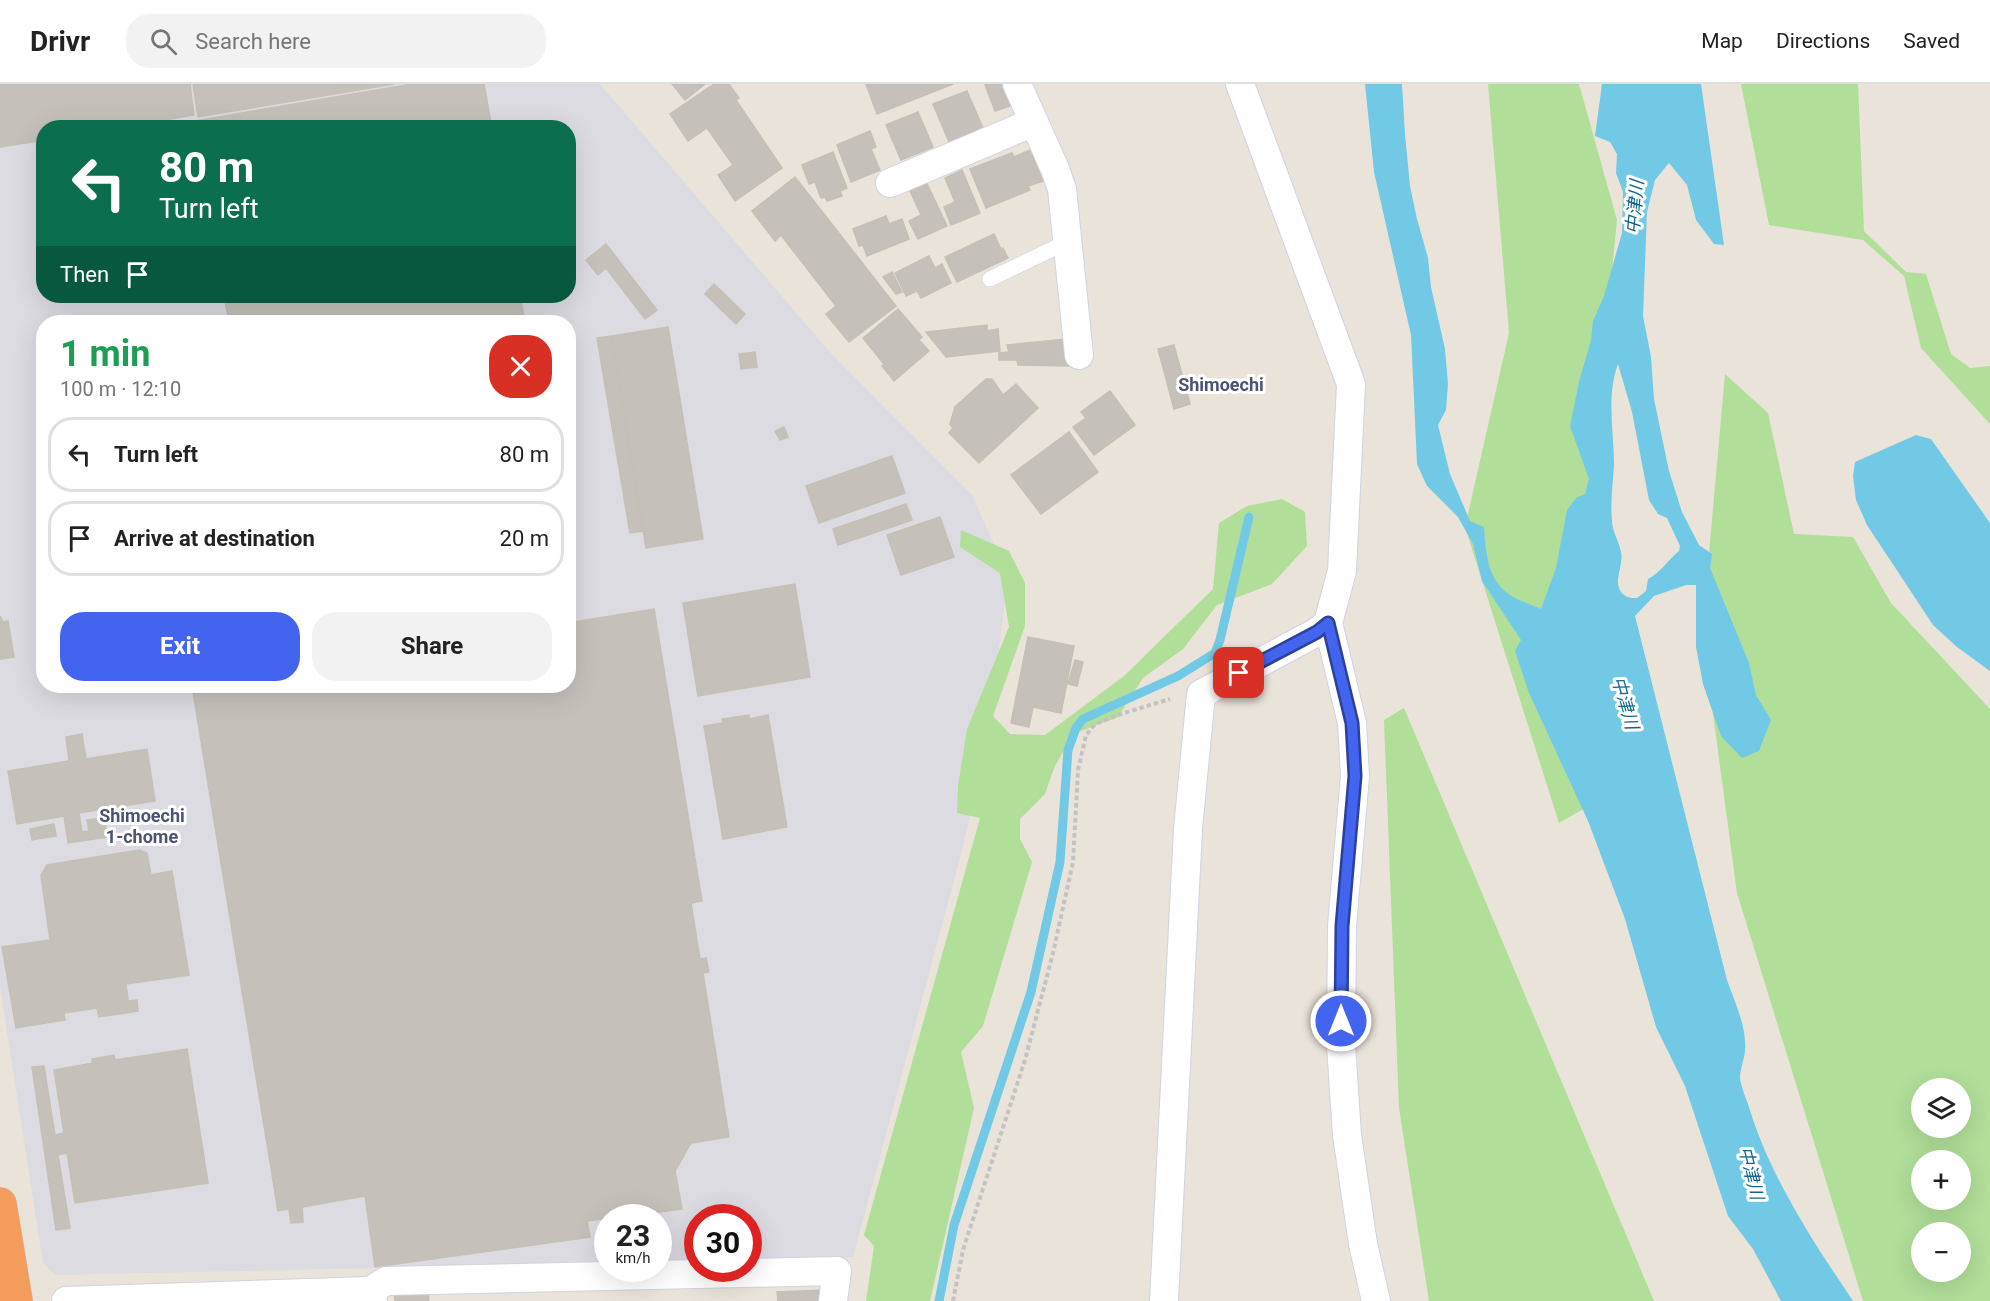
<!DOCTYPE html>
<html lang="en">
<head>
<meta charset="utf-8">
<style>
	:root { --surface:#fff; --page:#f2f2f2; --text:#222; --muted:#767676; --line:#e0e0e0; --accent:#4264ee }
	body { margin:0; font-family:Roboto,"Noto Sans JP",sans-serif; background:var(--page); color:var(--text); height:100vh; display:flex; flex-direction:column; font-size:22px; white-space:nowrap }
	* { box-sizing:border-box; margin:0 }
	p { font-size:20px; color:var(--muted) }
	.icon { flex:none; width:33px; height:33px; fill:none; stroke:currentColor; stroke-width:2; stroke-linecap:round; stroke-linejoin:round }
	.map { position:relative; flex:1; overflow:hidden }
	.drawer { position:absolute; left:36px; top:231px; width:540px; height:378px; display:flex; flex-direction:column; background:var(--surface); border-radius:24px; box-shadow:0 6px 24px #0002 }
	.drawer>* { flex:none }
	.top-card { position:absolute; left:36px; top:36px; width:540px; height:183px; border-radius:24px; box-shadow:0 6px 24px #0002; background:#0b6e4f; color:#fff; overflow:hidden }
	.fabs { position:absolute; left:1911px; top:994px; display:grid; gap:12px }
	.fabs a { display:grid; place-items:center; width:60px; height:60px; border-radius:50%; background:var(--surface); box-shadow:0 6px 24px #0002; font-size:30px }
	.speed { position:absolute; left:594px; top:1120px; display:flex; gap:12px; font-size:30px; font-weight:700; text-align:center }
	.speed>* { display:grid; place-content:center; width:78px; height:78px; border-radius:50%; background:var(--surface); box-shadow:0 6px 24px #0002; line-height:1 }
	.speed small { font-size:15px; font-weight:400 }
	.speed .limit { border:9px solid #d22; background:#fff; color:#111 }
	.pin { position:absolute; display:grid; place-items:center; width:51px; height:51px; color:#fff; margin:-26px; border-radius:12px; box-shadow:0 3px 9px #0006 }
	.me { position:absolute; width:66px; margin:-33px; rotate:0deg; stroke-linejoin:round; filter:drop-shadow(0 0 4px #0008) }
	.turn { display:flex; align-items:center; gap:21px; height:126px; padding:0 24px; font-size:27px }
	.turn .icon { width:78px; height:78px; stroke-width:2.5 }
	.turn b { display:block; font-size:42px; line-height:51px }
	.then { display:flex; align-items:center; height:57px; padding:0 24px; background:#0003; gap:12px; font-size:22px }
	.round { display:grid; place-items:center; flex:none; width:63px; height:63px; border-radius:24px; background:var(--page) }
	.head { display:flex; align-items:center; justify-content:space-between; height:102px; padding:0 24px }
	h1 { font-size:36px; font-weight:700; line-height:45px; color:#1e9e55 }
	.action { display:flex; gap:12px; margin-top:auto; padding:12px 24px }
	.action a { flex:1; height:69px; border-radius:24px; background:var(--accent); color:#fff; font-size:24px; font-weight:700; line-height:69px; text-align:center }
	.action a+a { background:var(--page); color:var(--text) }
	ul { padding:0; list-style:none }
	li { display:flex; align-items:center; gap:18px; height:75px; margin:0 12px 9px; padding:0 12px; border:3px solid var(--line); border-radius:24px }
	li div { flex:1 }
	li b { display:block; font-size:22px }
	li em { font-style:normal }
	header { display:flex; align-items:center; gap:36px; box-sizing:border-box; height:84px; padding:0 30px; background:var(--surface); border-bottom:2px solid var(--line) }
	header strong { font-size:28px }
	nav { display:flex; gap:33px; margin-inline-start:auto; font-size:21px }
	.search { width:420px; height:54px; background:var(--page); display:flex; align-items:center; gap:15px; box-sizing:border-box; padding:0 21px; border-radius:24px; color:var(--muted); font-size:22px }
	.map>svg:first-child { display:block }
</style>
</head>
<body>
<header>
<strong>Drivr</strong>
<div class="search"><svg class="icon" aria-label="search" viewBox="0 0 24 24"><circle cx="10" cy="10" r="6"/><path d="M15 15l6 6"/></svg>Search here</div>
<nav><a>Map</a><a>Directions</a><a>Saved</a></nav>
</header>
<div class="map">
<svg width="1990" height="1217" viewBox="0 0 1990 1217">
	<rect width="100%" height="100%" fill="#eae3da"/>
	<path fill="#dddbe2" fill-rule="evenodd" d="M0,0H600L828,266L972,411L1008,492L986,666L960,774L853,1173L749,1175L748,1134H698L697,1177H659L658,1134H608L607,1179L55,1191L43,1179L0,903ZM44,44H568V212H44ZM44,238H568V602H44Z"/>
	<g fill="#b1de99" fill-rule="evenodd">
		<path d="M1488,0H1579L1617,136L1578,527L1599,716L1559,739L1465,443L1509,249Z"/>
		<path d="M1741,0H1858L1864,147L1906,188L1926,190L1951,270L1970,284L1990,282V340L1921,264L1904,192L1863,156L1769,141Z"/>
		<path d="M1725,290L1768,329L1794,450L1853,453L1891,519L1990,625V1217H1863L1737,809L1702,548ZM1922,1005H1960V1044H1922ZM1922,1077H1960V1116H1922ZM1922,1149H1960V1188H1922Z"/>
		<path d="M1282,415L1305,428L1307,462L1272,500L1217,521L1183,565L1143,594L1118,633L1073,650L1054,684L1045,710L1020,735V755L1032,778L983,942L961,968L974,1024L930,1217H866L874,1162L864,1151L980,734L957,729L958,702L967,645L1009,543L1000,489L960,463L961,446L1009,467L1025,499V542L993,632L1010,650L1045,651L1124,592L1213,505L1219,439L1247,422Z"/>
		<path d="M1404,624L1654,1217H1429L1399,1024L1384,636Z"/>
	</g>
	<g fill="#72c9e6" fill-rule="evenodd">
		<path d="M1365,0H1402L1405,50L1410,102L1417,135L1428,174L1431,203L1445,265L1448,300L1446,326L1438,341L1450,390L1470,437L1484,443C1486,470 1487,499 1515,514C1523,518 1533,521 1541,525L1556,484L1567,426L1576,414L1585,410L1589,395L1570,342L1579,298L1591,256L1593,237L1604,212L1622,149L1623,108L1616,89L1617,70L1610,58L1595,52L1602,0H1701L1724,161L1714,160L1696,136L1687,101L1669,79L1655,96L1647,128L1643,232L1651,273L1654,315L1669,387L1682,428L1699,461L1712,470L1710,484L1749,579L1756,611L1771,636L1759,667L1742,674L1721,652L1703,600L1696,563V501H1686L1654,512L1635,532L1727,896C1735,919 1747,943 1745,967C1744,976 1740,985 1740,994C1741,1002 1745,1012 1748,1020C1769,1091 1812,1156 1853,1217H1781L1753,1165L1728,1132L1685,1002L1656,943L1625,835L1588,737L1529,609L1515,567L1521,556L1482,497L1473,460L1458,433L1427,402L1417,380L1411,251L1374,88ZM1618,280L1632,328L1649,416L1658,430L1667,434L1680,462L1679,467C1668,476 1660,489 1648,495L1646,507L1637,514C1631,514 1626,514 1621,508C1613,496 1624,481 1621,468C1619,457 1612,447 1612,437C1610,418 1613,400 1614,381C1614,347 1606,313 1618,280Z"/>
		<path d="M1916,351L1931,355L1990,439V587L1957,563L1933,541L1867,441L1856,416L1853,392L1855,378Z"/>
	</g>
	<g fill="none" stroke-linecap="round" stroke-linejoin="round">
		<path stroke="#72c9e6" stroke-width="9" d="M939,1217L954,1141L1031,908L1060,778L1068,666L1076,644L1083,635L1178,592L1215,569L1220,556L1249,433"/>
	</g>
	<g fill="#c5c0ba" stroke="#c5bfb4" stroke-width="1.5">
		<path d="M0,0H190L194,31L119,44H44V56L0,63Z"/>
		<path d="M193,0H394L198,33Z"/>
		<path d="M412,0H484L492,44H195L194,37Z"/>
		<path d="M672,0H705L685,16Z"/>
		<path d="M714,0H729L739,14L736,16L782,84L735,117L718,91L733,81L707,44L688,57L670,30Z"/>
		<path d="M866,0H953L877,30Z"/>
		<path d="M988,0H1002L1010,22L995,27L985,1Z"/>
		<path d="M967,7L983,44L949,58L933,20Z"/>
		<path d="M918,28L933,63L901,76L886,41Z"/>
		<path d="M870,47L876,63L871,65L880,86L851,98L837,61Z"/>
		<path d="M1030,66L1043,97L1028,102L1030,106L986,124L970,85L1012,69L1014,73Z"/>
		<path d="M833,68L847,104L840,107L842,112L827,117L825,113L821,114L815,98L809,100L802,81Z"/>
		<path d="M962,86L980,129L951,141L944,123L955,118L945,94Z"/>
		<path d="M795,93L896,222L849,258L826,230L836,222L781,151L775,157L752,127Z"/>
		<path d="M927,100L947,142L918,155L909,137L921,131L910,107Z"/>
		<path d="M886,132L889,140L902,135L909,155L867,172L863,161L859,162L853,145Z"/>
		<path d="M994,150L1001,165L1003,164L1008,174L957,198L945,173Z"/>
		<path d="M606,160L657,226L645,235L606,184L598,191L586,176Z"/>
		<path d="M929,172L935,184L942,180L951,199L921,214L917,207L906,212L895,189Z"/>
		<path d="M892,188L902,208L896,210L883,193Z"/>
		<path d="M714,200L745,230L736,240L705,210Z"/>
		<path d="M224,212H520L525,238H229Z"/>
		<path d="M898,225L922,253L919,256L929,267L894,297L882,282L884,280L863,254Z"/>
		<path d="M987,241V247L998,245L1000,267L946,273L926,248Z"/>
		<path d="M668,243L703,455L646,464L611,252Z"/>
		<path d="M611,252L643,447L630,449L597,254Z"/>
		<path d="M1067,255L1070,282L1018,281L1017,276H999V269L1009,268L1007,261Z"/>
		<path d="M1174,261L1190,320L1174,325L1158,265Z"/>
		<path d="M755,268L757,283L741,285L739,270Z"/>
		<path d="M986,295H992L1003,311L1016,300L1038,324L979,379L949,349L953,344L950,340L955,323Z"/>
		<path d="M1110,307L1135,341L1094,371L1073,343L1086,334L1081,328Z"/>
		<path d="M784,343L788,353L780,356L775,347Z"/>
		<path d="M1069,348L1098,388L1041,430L1011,391Z"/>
		<path d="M892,372L905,409L819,439L806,402Z"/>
		<path d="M906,420L912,436L838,461L833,445Z"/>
		<path d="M940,433L954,473L901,491L887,451Z"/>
		<path d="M795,500L810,593L698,612L683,519Z"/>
		<path d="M654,525L702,817L691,819L700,875L706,874L709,888L703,889L729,1053L691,1059L675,1087L682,1125L587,1137L590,1153L375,1183L365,1112L302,1123L303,1138L291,1139L289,1125L278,1127L192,602H568V539Z"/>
		<path d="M0,532L3,538L8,537L14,573L0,575Z"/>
		<path d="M1028,553L1074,562L1061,629L1033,623L1029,643L1011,639Z"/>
		<path d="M1075,576L1083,578L1077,602L1068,600Z"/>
		<path d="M749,631V635L768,631L787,743L723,755L704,642L723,639L722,635Z"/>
		<path d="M82,650L86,675L147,665L155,717L79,729L82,748L89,747L87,736L104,734L107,753L68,759L64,732L17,740L8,687L69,677L66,653Z"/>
		<path d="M54,740L56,752L32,756L30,745Z"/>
		<path d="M139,766L147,769L151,791L172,787L189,891L126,900L128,917L137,916L138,927L99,933L97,924L64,929L65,936L16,944L2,863L50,856L41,791L47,781Z"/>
		<path d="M187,965L208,1099L75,1119L67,1069L58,1071L70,1144L56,1146L32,983L44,982L55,1051L64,1049L54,986L93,979L92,975L114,971L115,976Z"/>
		<path d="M824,1206L822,1217H778L777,1208Z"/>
		<path d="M428,1209L429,1217H395L394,1210Z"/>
	</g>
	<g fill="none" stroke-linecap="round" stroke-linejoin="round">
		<g stroke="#d0d3e0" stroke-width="16">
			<path id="lane" d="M990,195L1067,158"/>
		</g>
		<g stroke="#d0d3e0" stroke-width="30">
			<g id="street">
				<path d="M1017,0L1055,85L1062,105L1079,271"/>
				<path d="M1240,0L1351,300L1342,487L1328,539L1352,639L1355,692L1342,842L1341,961L1347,1051L1363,1160L1376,1217"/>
				<path d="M890,99L1034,38"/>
				<path d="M370,1207L386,1197L837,1187L833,1217"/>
				<path d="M66,1217L370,1207L373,1217"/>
				<path d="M1164,1217L1188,745L1201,610L1317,548L1328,539"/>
			</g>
		</g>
		<g stroke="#c3c3c3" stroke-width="34">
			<path id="highway" d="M0,1120L16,1217"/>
		</g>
		<path stroke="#c3c3c3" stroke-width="4" stroke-dasharray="4.5 3" stroke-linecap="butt" d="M953,1217L963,1166L1025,976L1053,869L1073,778L1078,686L1086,651L1095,640L1121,630L1170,615"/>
		<use href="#lane" stroke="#fff" stroke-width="15"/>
		<use href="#street" stroke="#fff" stroke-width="28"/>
		<use href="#highway" stroke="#f49c5b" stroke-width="33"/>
	</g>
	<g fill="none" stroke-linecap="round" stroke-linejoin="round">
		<g stroke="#2b419b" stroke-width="15">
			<path id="route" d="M1239,589L1317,548L1328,539L1352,639L1355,692L1342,842L1341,937"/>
		</g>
		<use href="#route" stroke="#4264ee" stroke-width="10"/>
	</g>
	<g text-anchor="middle" stroke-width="6" stroke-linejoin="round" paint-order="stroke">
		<g font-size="18" font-style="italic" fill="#15668f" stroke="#fff">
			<text transform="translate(1635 123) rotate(-85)" y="6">中津川</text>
			<text transform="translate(1625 619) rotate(74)" y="6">中津川</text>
			<text transform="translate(1751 1089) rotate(76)" y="6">中津川</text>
		</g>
		<g font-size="18" font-weight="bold" fill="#4b5375" stroke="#fff">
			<text x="1221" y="307">Shimoechi</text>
			<text x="142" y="738">Shimoechi<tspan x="142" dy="21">1-chome</tspan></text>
		</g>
	</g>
</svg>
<div class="fabs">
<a><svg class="icon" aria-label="layers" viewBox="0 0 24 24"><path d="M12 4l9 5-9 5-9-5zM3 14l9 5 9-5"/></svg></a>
<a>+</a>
<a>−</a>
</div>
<div class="speed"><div>23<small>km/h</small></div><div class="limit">30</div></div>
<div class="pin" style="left:1239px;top:589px;background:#d93025"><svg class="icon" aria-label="arrive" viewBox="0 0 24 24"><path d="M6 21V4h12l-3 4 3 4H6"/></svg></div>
<svg class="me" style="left:1341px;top:937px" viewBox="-20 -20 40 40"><circle r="17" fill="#4264ee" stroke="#fff" stroke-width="3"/><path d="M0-11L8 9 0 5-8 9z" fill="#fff"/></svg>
<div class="top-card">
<div class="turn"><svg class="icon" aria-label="left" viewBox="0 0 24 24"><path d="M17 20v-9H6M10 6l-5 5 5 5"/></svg><div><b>80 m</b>Turn left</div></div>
<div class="then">Then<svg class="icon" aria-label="arrive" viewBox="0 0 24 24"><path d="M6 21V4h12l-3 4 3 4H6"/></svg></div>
</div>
<section class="drawer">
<div class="head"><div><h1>1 min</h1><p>100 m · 12:10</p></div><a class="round" style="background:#d93025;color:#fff"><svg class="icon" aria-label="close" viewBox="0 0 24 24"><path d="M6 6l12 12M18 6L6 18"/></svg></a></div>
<ul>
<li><svg class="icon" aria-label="left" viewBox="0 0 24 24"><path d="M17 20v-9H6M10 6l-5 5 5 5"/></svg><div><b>Turn left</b></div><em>80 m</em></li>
<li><svg class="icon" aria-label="arrive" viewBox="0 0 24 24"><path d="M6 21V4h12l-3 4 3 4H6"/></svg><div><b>Arrive at destination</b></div><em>20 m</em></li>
</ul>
<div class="action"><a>Exit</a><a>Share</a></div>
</section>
</div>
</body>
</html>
